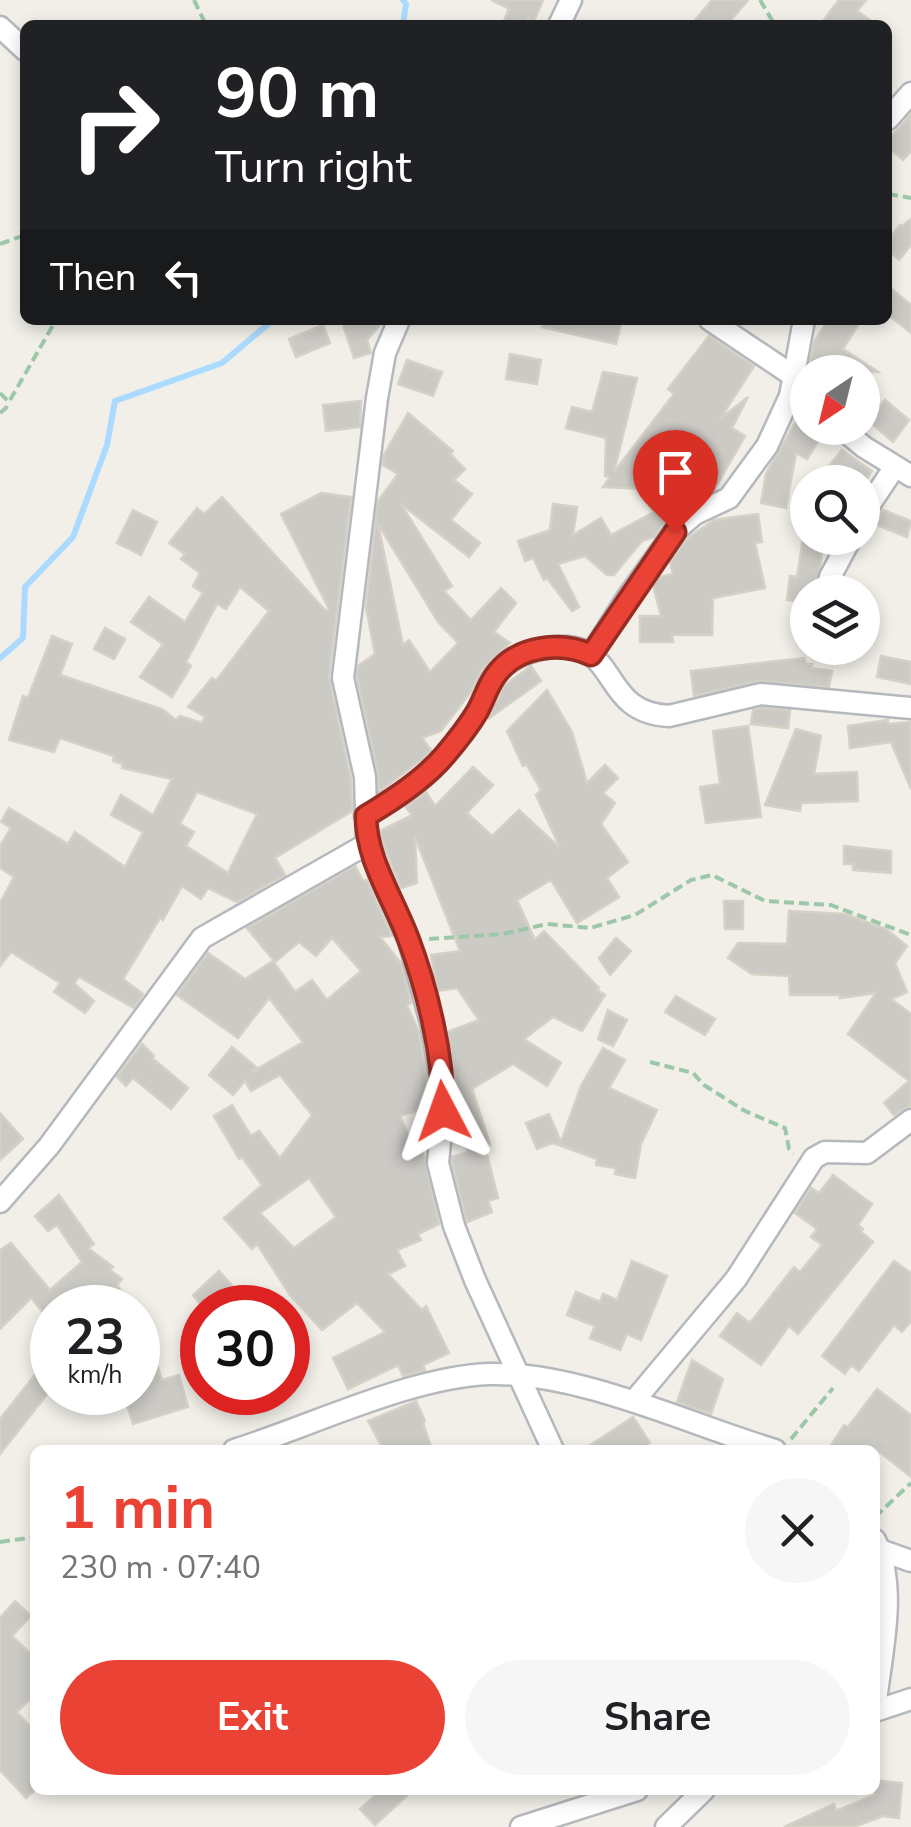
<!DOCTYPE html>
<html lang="en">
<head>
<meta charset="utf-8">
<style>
	:root { --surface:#fff; --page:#f6f6f6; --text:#202124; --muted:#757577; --accent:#ea4335 }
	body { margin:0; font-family:"Nunito Sans",sans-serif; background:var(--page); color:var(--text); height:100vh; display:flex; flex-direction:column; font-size:38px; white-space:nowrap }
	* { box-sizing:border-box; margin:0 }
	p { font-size:32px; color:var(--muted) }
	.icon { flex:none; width:55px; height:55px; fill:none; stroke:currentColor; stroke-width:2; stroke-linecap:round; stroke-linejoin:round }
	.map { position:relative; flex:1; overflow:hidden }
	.drawer { position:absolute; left:30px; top:1445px; width:850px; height:350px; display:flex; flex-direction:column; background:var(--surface); border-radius:15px; box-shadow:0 5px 15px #0003 }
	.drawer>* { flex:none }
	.hud { position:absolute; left:20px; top:20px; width:872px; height:305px; border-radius:15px; box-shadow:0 5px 15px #0003; background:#202124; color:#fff; overflow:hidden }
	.needle { width:65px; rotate:215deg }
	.controls { position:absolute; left:790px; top:355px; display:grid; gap:20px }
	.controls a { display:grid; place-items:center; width:90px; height:90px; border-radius:50%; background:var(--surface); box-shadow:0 5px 15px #0003; font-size:50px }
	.speed { position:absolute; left:30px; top:1285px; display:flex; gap:20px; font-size:50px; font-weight:700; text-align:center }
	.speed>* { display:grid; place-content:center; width:130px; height:130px; border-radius:50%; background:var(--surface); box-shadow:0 5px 15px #0003; line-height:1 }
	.speed small { font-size:25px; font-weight:400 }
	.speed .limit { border:15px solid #d22; background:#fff; color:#111 }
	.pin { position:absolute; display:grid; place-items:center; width:85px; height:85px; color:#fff; margin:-102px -42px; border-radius:50% 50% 50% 0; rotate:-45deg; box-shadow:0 0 10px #0007 }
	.pin .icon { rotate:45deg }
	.me { position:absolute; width:110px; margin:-55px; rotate:356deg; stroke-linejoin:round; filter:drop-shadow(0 0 8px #0008) }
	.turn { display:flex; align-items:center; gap:35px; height:210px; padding:0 30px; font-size:45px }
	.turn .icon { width:130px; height:130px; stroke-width:2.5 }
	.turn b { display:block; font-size:70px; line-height:85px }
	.then { display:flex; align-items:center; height:95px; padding:0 30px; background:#0003; gap:20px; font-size:38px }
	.round { display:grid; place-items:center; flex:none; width:105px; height:105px; border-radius:52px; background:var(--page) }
	.headline { display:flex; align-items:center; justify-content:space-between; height:170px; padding:0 30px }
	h1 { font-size:60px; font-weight:700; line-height:75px; color:var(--accent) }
	.action { display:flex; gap:20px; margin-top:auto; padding:20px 30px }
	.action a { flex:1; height:115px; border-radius:60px; background:var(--accent); color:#fff; font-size:40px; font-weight:700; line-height:115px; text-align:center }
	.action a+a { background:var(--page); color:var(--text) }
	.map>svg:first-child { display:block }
</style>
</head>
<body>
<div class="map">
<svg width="911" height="1827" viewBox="0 0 911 1827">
	<rect width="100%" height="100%" fill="#f1efe8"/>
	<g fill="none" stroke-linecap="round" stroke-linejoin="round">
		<g stroke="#aadaff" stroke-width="6">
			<path d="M403,25L406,4L403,0"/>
			<path d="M0,658L23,638L25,587L73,537L107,445L115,401L222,363L273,320"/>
		</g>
	</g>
	<g fill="#cccac5" stroke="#d6d1c6" stroke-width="2.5" fill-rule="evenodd">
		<path d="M491,0H543L534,21L528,18L524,25H502L509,9Z"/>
		<path d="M712,0H748L727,25H691Z"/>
		<path d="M839,0H866L857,11L877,25H820Z"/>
		<path d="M911,114V151L903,160L888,147V141Z"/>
		<path d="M911,219V245L899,260L888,250V240L900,225L902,226Z"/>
		<path d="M888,286L911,305V333L888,315Z"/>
		<path d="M358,320H384L367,340L371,353L354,358L343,325Z"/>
		<path d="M543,320H622L616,344L542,327Z"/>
		<path d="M828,320H861L843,349L878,372H814L809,367L814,342Z"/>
		<path d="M323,325L330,343L296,357L289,339Z"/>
		<path d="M709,336L754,366L720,419L748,397L732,428L745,436L714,490L689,502L666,521L654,537L642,541L614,575H607L585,556L558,564L579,607L572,611L547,578L544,580L533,558L525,561L518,541L550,530L553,504L577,507L573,535L601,518L611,535L654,512L641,494L649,489L603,487L610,477L605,476L606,438L566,428L572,407L592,412L603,372L637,378L614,472L674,394L668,389Z"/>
		<path d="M510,354L541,360L537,384L506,379Z"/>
		<path d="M407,360L442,372L433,396L398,384Z"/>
		<path d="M885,400L909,420L893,442L868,420Z"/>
		<path d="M361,401L360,427L326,431L323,405Z"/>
		<path d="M408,413L453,451L450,454L465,469L454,480L472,494L451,520L480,543L469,557L401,504L452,586L444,591L471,620L501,588L516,603L494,632L510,643L482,669L470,693L441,731L422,738L431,750L426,756L379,792L378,774L357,677L358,666L375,654L366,607L378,501L398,474L383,465L384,455ZM378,524L438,622L458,643L430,672L409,640L403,645Z"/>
		<path d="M800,414L803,415L801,426L821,437L807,459L796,453L786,508L761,503L766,474Z"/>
		<path d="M842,450L872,471L865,482H828L833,473L826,470Z"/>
		<path d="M321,493L351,497L329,677L351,779L352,811L275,858L285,875L237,902L208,888L201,899L182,886L163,920L160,918L123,979L143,994L134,1008L79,977L74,983L94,1001L85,1013L54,992L60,983L11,952L0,966V903L14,877L0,868V846L11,828L1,822L9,808L68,844L75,832L125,867L143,832L111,815L121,795L153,815L172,779L122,768L123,764L113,761L114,756L60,738L54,752L9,740L23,696L28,698L52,636L72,644L60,675L162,709L176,720L180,716L202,723L205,717L188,707L212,678L216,681L269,611L240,587L226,609L217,604L186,662L191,666L172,697L140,677L163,644L131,622L149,597L185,622L203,593L193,586L200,573L181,559L185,554L169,543L197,508L204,514L222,497L326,611L329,609L281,514ZM197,792L257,814L228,873L186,846L194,832L180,824Z"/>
		<path d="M133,510L157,522L141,555L117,543Z"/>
		<path d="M883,510L911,521L907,537L874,524Z"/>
		<path d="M758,514L762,542L755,543L765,588L713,598L712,635H672L673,642H640V616H661L653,585L659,577L673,574L670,562L685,540L714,520Z"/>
		<path d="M803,538H824L820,566L813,592H808V603L787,600L790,576L797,577Z"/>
		<path d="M105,628L125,639L114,659L94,649Z"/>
		<path d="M881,656L911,662V684L877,677Z"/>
		<path d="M804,658L806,664H812V668L832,671L829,687L758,681L694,696L691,671Z"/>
		<path d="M531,666L541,681L488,719L504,686Z"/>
		<path d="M547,690L572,732L587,783L605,765L618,778L603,793L615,803L601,824L628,862L607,878L619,897L577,923L551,880L517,900L535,940L544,931L599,988L597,990L605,995L582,1031L553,1017L524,1039L561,1063L547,1086L513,1064L472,1089L490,1145L485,1146L498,1198L488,1201L492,1212L467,1222L452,1162V1157L468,1152L456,1117L458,1097L447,1032L479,1020L457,988L437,991L431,955L460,951L415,837L417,883L401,888L381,839L380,831L412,815L406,807L426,792L435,806L473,767L493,785L467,813L492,836L519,810L560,848L536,795L541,790L526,764L523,766L507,731Z"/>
		<path d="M762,708L790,710L788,728L751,724L753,710Z"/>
		<path d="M888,720V724L911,722V789L891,742L850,748L848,726Z"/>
		<path d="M748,726L761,817L706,823L700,787L720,784L713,731Z"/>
		<path d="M796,729L821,736L814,774L857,772L858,801L801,803L800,811L765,805Z"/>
		<path d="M844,846L891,851V873L853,870V864H844Z"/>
		<path d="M355,866L363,881L367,880L392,936L380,937L401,963L411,1003L407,1005L419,1032L430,1100V1106L400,1116L416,1154L422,1151L425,1159L439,1224L418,1234L421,1240L397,1250L405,1266L388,1274L422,1310L426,1306L449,1353L423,1365L425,1370L403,1376L398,1365L348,1389L333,1358L385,1332L357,1303L322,1330L290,1295L257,1244L252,1249L224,1218L262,1185L242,1157L239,1159L214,1116L232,1105L251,1136L259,1131L280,1158L312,1115L280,1075L251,1091L245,1081L233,1095L209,1075L232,1047L256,1067L252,1072L303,1042L269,998L238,1038L177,995L208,953L245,979L273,961L295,992L312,980L327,1000L361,971L332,938L316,956L299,942L275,962L247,928ZM309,1178L336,1217L294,1248L260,1213Z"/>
		<path d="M724,901H743V929H725Z"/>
		<path d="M789,911L845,914L886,929L907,946L895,963L907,992L891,999L911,1014V1105L894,1115L884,1103L909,1081L848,1034L876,993L840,998V995H790L789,976L752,974L728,958L738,943L787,944Z"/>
		<path d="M616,938L631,951L610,975L599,958Z"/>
		<path d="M676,996L715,1019L705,1035L665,1012Z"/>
		<path d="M608,1010L627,1020L613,1046L598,1039Z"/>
		<path d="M142,1044L154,1056L152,1058L188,1088L171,1109L133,1078L126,1086L117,1077Z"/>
		<path d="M603,1048L625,1060L609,1088L657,1110L641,1144L635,1178L615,1174L616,1168L596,1165L597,1159L553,1143L537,1149L526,1123L549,1114L561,1142L581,1086Z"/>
		<path d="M0,1113L23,1139L0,1160Z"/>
		<path d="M833,1175L872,1204L858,1225L863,1229L861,1232L873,1242L798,1334L789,1326L761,1365L720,1336L737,1313L750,1323L794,1267L800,1272L822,1245L811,1237L817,1229L795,1213L811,1188L819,1193Z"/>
		<path d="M59,1195L94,1244L88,1248L113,1267L110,1270L122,1279L117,1285L133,1308H109L93,1286L68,1308H52V1313L47,1317L31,1298L0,1329V1250L11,1243L50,1290L82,1262L57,1225L48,1231L35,1216Z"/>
		<path d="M632,1261L667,1276L641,1340L627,1334L620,1350L590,1338L595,1326L567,1315L576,1292L600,1302L603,1294L617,1300Z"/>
		<path d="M894,1261L911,1273V1321L902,1332L894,1325L859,1371L851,1365L845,1374L822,1356Z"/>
		<path d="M219,1271L252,1308H204L193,1295Z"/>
		<path d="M52,1353V1388L0,1454V1419Z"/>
		<path d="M692,1360L723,1379L711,1414L677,1402Z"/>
		<path d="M158,1368L162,1380L179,1375L188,1407L133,1424L123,1392H138V1374Z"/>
		<path d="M877,1389L911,1415V1477L877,1450H828L844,1425L848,1427Z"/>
		<path d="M416,1401L425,1421L423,1423L432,1450H384L368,1421Z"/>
		<path d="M633,1417L650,1443L640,1450H583Z"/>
		<path d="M15,1601L31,1616L12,1636L35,1658V1694L17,1712L35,1732V1790L26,1798L0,1770V1618Z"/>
		<path d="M875,1780L902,1783L899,1818L883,1816L854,1827H784L834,1804L836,1811L875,1795Z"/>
		<path d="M381,1790H413L375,1825L360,1809Z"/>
	</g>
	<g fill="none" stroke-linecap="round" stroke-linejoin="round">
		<g stroke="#b5b8bc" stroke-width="25">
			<g id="street">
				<path d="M559,25L571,0"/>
				<path d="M0,27L25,50"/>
				<path d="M888,119L911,93"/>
				<path d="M399,320L385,353L377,398L343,678L365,777L367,844L409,941L432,1027L444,1099L438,1163L454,1226L475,1280L553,1450"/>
				<path d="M710,320L795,377L808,391"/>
				<path d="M841,428L864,447L911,476"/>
				<path d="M862,516L894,468"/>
				<path d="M826,592L830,577L851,538"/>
				<path d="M591,655L627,598L675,531L695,514L729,498L767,446L790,396L804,320"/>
				<path d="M365,816C393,800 424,781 444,756C455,743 468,728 476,713C483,702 486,689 493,678C509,654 547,643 575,648C617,657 607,713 669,716L761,694L911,708"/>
				<path d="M0,1202L49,1146L202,938L367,844"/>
				<path d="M634,1401L736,1279L814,1158L825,1152L867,1153L911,1120"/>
				<path d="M234,1450C311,1426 410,1377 489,1374C580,1372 688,1424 775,1450"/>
				<path d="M875,1540C899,1590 880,1657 875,1710"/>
				<path d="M880,1550L911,1561"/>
				<path d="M875,1711L911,1699"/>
				<path d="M521,1827L637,1790"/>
				<path d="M666,1827L704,1790"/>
			</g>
		</g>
		<g stroke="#9cc7a9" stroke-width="4" stroke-dasharray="10 5" stroke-linecap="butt">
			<path d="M194,0L206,25"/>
			<path d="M760,0L775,25"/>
			<path d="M888,194L911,198"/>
			<path d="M0,244L25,235"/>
			<path d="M0,393L9,402L56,320"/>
			<path d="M0,413L6,408L8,401"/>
			<path d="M429,939L503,934L547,924L590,928L635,915L691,880L712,875L765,901L831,905L911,935"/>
			<path d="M650,1062L693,1073L704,1085L745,1111L785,1128L789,1149L793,1154"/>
			<path d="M791,1439L833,1388"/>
			<path d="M875,1517L911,1483"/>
			<path d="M0,1542L35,1537"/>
		</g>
		<use href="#street" stroke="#fff" stroke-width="20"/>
	</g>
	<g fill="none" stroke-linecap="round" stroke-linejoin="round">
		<g stroke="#982c22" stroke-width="25">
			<path id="route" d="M443,1111C444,1057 427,988 408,938C393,898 366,859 366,816C393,800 424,780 445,755C456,742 468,727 477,712C485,698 488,683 499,671C520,646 562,641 591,655L675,532"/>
		</g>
		<use href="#route" stroke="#ea4335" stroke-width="18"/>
	</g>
</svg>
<div class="controls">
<a><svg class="needle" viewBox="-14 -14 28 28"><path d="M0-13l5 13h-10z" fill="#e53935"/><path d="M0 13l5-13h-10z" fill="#757577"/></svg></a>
<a><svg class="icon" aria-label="search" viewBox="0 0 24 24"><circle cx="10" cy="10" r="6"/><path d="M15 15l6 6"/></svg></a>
<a><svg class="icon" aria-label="layers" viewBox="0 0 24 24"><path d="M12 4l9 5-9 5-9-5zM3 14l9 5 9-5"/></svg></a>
</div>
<div class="speed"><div>23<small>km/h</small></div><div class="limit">30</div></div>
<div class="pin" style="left:675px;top:532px;background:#d93025"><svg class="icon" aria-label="arrive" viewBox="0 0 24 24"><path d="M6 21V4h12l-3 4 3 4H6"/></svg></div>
<svg class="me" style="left:443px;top:1111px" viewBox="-20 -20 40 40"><path d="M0-17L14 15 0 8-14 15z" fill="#ea4335" stroke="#fff" stroke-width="4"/></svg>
<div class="hud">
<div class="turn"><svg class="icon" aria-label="right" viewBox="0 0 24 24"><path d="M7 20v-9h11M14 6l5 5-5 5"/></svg><div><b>90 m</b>Turn right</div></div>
<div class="then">Then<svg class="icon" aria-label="left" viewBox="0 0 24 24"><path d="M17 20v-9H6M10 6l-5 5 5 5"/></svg></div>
</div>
<section class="drawer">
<div class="headline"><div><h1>1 min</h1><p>230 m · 07:40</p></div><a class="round"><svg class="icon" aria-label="close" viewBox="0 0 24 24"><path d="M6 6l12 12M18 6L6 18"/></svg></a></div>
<div class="action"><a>Exit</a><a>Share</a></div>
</section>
</div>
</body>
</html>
